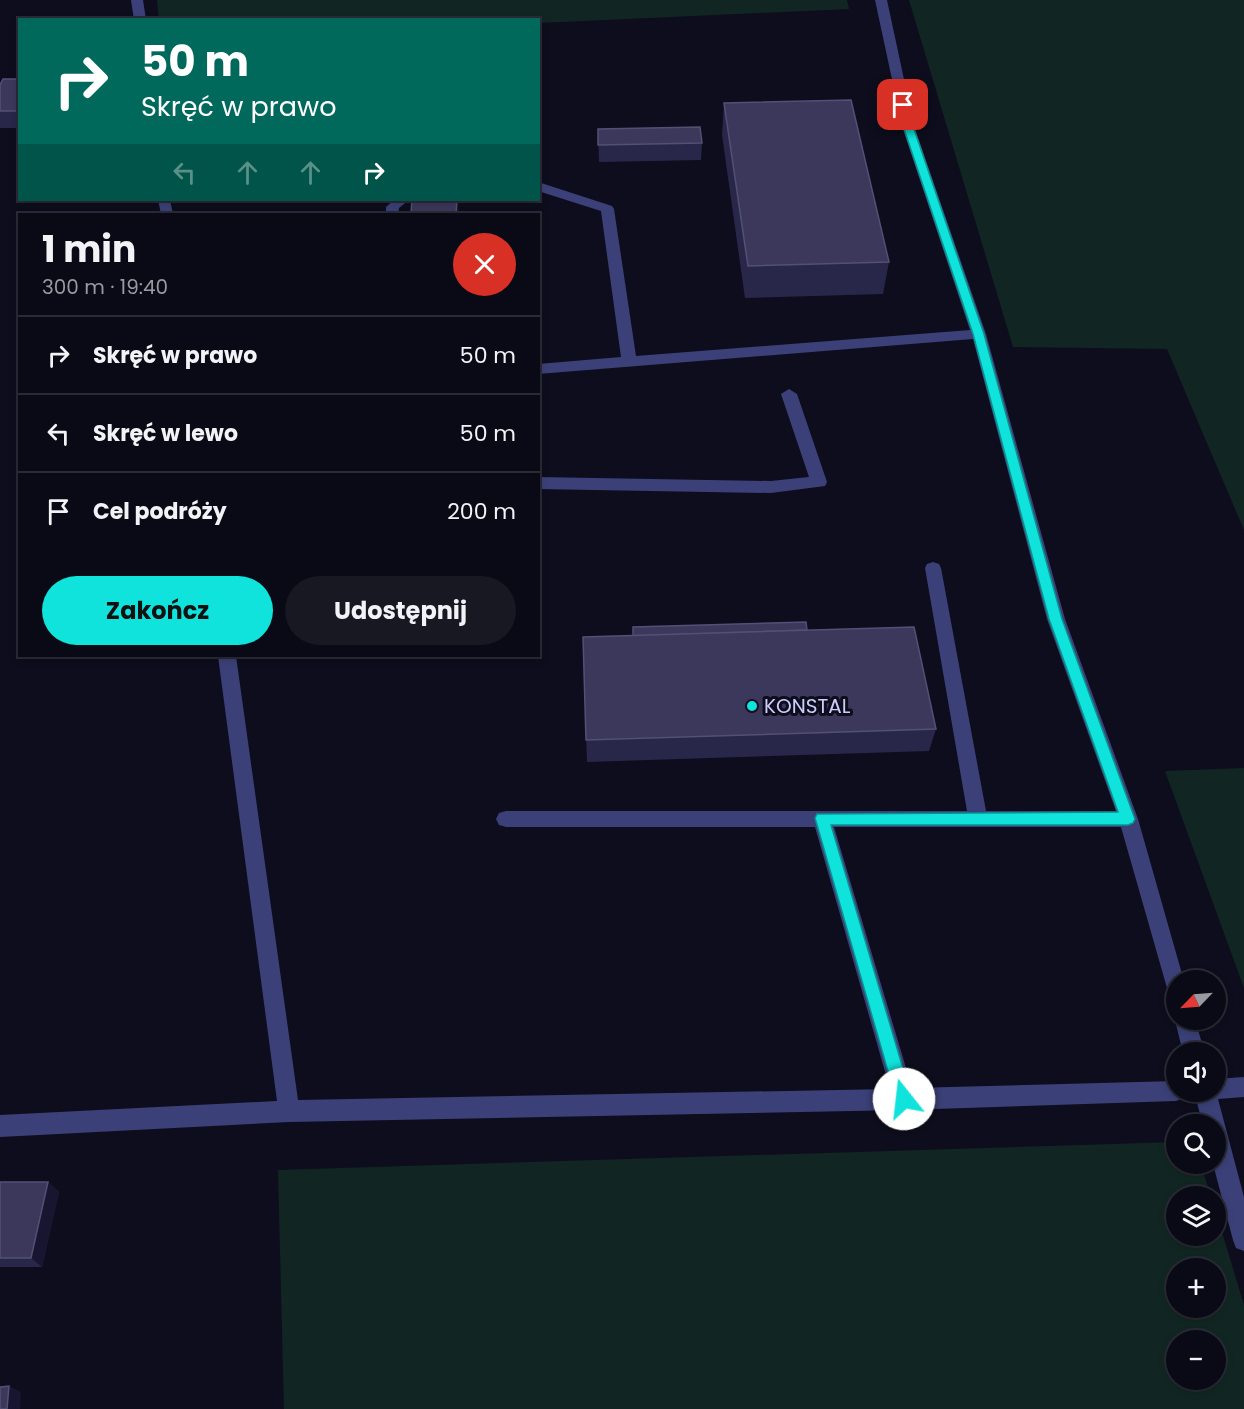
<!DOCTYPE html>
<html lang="pl">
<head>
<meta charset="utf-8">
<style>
	:root { --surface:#0a0a16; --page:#181823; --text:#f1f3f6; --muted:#999aa1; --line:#2a2b35; --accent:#10e3dc }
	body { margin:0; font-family:Poppins,sans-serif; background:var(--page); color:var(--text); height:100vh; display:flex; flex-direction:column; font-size:22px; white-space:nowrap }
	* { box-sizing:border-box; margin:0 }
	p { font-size:20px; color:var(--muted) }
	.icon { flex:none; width:33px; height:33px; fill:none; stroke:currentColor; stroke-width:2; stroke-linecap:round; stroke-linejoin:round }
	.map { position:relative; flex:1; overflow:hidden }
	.sheet { position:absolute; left:18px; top:213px; width:522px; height:444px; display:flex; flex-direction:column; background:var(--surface); border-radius:0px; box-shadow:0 3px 9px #0003,0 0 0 2px var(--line) }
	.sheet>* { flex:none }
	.top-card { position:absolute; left:18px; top:18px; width:522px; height:183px; border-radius:0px; box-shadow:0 3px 9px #0003,0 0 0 2px var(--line); background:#00695c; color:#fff; overflow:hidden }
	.needle { width:39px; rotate:245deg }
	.buttons { position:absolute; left:1166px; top:970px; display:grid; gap:12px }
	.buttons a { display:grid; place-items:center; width:60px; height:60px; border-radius:50%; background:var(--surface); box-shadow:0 3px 9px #0003,0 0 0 2px var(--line); font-size:30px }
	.pin { position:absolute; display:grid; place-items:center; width:51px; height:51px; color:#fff; margin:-26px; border-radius:12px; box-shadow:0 3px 9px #0006 }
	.me { position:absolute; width:66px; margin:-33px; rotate:344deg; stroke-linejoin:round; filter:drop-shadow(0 0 4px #0008) }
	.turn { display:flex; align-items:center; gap:21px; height:126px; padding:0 24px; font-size:27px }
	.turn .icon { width:78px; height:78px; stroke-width:2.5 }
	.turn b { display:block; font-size:42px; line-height:51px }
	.lanes { display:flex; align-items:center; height:57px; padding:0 24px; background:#0003; justify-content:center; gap:30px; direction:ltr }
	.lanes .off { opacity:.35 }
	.round { display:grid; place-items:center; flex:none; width:63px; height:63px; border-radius:32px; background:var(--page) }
	.headline { display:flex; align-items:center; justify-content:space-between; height:102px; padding:0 24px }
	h1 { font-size:36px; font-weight:700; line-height:45px }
	.button { display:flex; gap:12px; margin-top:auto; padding:12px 24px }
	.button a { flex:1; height:69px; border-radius:36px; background:var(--accent); color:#111; font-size:24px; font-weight:700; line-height:69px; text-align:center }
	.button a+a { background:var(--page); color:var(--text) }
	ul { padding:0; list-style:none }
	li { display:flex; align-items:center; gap:18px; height:78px; padding:0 24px; border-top:2px solid var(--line) }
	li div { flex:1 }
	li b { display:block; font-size:22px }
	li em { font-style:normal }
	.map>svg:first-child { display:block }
</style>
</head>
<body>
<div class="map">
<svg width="1244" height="1409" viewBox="0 0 1244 1409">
	<rect width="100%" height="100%" fill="#0e0d1d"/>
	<g fill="#112622" fill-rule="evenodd">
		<path d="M157,0H847L849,9L539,23L538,20H159Z"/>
		<path d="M909,0H1244V530L1167,349L1013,347Z"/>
		<path d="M1244,768V988L1165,771Z"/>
		<path d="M1176,1142V1164H1201L1211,1197H1176V1236H1215V1209L1244,1305V1409H284L278,1170ZM1176,1269H1215V1308H1176ZM1176,1341H1215V1380H1176Z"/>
	</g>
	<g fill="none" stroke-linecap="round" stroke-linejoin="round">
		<g fill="#3b4178" fill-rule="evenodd">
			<path d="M131,0H143L146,20H134Z"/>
			<path d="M875,0H887L914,126L986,334L1065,619L1138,819L1184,981H1176V998L1169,995L1121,827H834L912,1088L1176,1081V1092H1186L1184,1098L1176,1101L904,1110L289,1122L0,1137V1115L277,1101L218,656H236L298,1100L890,1089L815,827H506L499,825L496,819L499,813L506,811H967L925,568L927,564L933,562L939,564L941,568L986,811H1116L1047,619L973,339L538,374V364L621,357L601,211L538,191V182L612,206L614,209L636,356L970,330L902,126Z"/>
			<path d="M158,200H170L173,214H161Z"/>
			<path d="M394,200H409L399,208L398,214H386V207Z"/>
			<path d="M789,389L797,394L827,482L825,486L771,493L538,489V477L771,481L809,477L781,394Z"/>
			<path d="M1176,1017V1020H1195L1205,1053H1183L1175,1020Z"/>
			<path d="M1244,1077V1097L1218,1099L1244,1197V1251L1236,1248L1233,1240L1213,1164H1215V1125H1203L1194,1092H1215V1079Z"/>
		</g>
	</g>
	<g fill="#292749">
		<path d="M20,79V128H0V85Z"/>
		<path d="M724,103L889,262L883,294L745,298L722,135Z"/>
		<path d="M598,129L702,143L701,160L599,162Z"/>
		<path d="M633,627L807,630L936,729L929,751L587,762L583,637L633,636Z"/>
		<path d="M0,1182H48L59,1192L42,1267H0Z"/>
	</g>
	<g fill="#171530">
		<path d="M457,200H458L459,214H456Z"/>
		<path d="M48,1182L59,1192L42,1267L31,1258Z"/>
		<path d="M9,1386L21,1392L20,1409H7Z"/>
	</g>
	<g fill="#3b385c" stroke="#525075" stroke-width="1.5">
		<path d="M3,79H20V111H0V85Z"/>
		<path d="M851,100L889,262L748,266L724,103Z"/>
		<path d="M700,127L702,143L598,145V129Z"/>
		<path d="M412,200H457L456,214L455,212L411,213Z"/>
		<path d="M455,212V214H409V213Z"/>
		<path d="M806,622L807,630L633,636V627Z"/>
		<path d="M914,627L936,729L586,740L583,637Z"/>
		<path d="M0,1182H48L31,1258H0Z"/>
		<path d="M9,1386L7,1409H0V1387Z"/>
	</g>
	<path fill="#10e3dc" stroke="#0a948f" stroke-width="1.5" d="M903,102L908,105L913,126L984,334L1062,619L1135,819L1133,823L1128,825H831L912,1099L910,1105L904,1107L898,1105L896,1099L815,818L817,814L1118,812L1049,619L973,334L903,126L899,105Z"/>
	<circle fill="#10e3dc" stroke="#0e0d1d" stroke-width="2" cx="752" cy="706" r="6"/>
	<g text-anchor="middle" stroke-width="6" stroke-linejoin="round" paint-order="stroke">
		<g font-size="20" fill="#cccdfb" stroke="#0e0d1d" text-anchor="start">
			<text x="764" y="713">KONSTAL</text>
		</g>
	</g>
</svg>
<div class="buttons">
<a><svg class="needle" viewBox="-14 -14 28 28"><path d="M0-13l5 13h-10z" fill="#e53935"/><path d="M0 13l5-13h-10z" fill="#999aa1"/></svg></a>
<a><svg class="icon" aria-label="sound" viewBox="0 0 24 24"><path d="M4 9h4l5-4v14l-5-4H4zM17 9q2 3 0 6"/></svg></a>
<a><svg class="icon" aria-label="search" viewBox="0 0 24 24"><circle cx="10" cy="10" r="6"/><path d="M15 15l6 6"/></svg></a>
<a><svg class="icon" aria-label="layers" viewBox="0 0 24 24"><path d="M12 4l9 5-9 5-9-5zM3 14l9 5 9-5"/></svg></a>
<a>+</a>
<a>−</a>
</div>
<div class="pin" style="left:903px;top:105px;background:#d93025"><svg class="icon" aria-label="arrive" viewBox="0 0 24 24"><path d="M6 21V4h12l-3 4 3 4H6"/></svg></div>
<svg class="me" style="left:904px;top:1099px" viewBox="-20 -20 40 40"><circle r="19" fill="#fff"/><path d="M0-13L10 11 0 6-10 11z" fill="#10e3dc"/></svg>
<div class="top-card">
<div class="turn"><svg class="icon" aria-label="right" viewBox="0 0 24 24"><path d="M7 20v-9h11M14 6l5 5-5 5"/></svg><div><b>50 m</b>Skręć w prawo</div></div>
<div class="lanes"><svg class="icon off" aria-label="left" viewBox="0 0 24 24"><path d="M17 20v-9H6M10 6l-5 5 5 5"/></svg><svg class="icon off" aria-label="ahead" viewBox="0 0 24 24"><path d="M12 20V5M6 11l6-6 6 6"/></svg><svg class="icon off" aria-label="ahead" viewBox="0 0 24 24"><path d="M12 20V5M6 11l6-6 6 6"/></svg><svg class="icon" aria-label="right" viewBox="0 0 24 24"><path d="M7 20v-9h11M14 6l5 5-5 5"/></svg></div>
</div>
<section class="sheet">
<div class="headline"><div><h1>1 min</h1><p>300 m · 19:40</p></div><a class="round" style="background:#d93025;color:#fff"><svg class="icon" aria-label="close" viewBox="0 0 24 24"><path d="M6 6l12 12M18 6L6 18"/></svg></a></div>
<ul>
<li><svg class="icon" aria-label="right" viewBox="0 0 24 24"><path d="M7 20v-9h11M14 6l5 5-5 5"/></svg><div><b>Skręć w prawo</b></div><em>50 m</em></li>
<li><svg class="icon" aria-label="left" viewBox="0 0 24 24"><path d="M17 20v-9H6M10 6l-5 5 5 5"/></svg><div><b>Skręć w lewo</b></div><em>50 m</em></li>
<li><svg class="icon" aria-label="arrive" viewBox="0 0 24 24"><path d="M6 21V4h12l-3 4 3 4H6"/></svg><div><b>Cel podróży</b></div><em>200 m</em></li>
</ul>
<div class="button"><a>Zakończ</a><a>Udostępnij</a></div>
</section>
</div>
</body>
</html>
